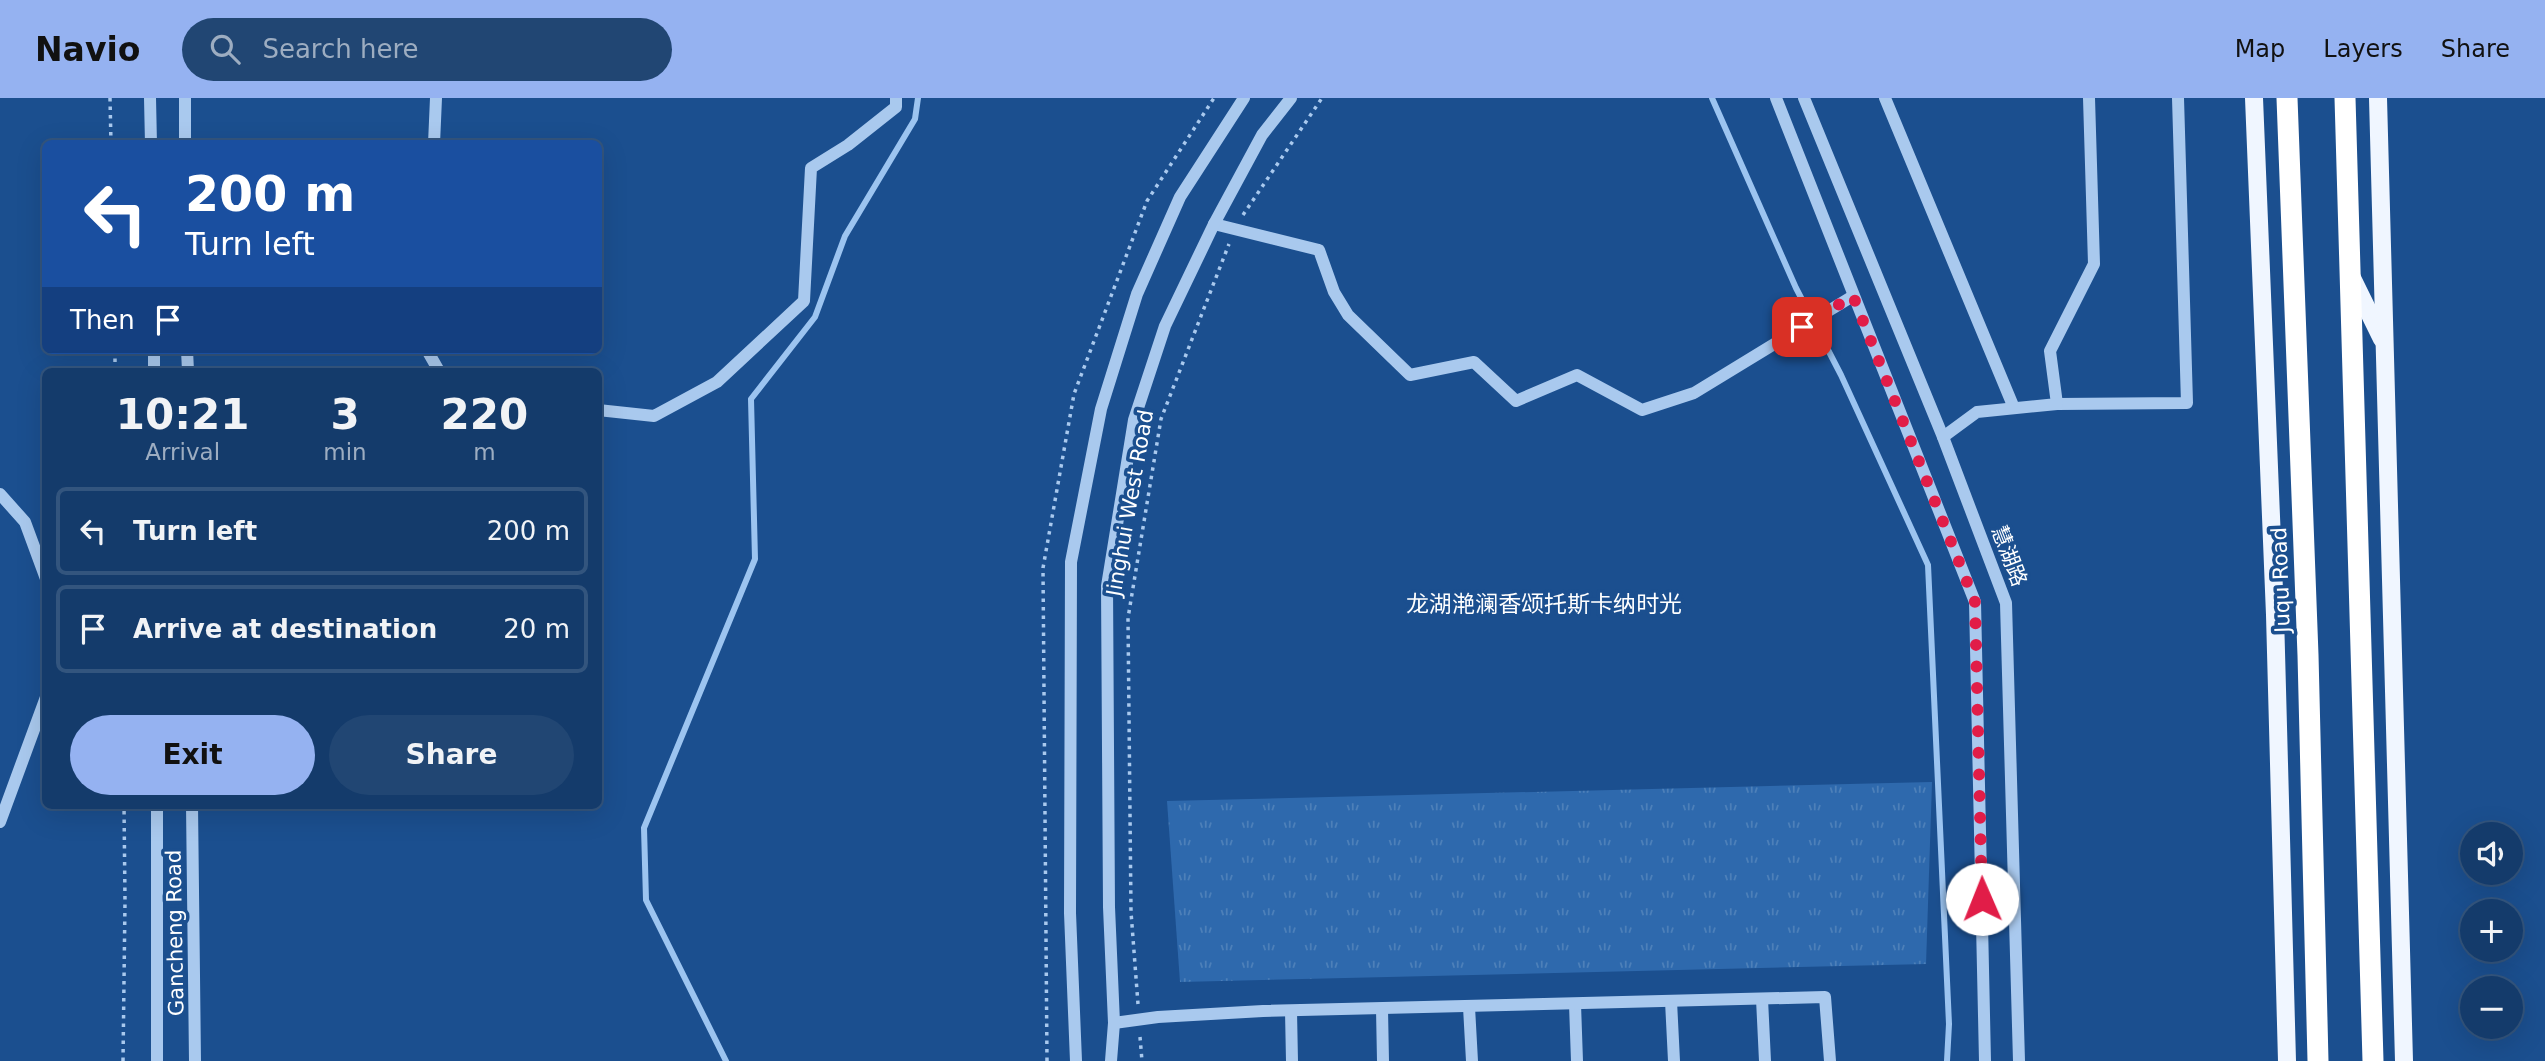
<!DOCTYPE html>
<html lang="en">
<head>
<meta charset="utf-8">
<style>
	:root { --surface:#143b6b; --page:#214673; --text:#f1f3f6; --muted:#9dadc1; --line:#33557e; --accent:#95b2f1 }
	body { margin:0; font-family:"DejaVu Sans","Noto Sans SC",sans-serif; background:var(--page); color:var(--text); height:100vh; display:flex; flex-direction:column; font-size:26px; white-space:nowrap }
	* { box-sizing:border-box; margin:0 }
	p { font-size:23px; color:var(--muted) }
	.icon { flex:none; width:38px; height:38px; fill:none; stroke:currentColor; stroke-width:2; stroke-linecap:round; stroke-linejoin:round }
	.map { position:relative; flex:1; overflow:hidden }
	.details { position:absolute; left:42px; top:270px; width:560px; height:441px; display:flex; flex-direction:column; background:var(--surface); border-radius:10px; box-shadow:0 7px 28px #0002,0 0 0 2px var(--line) }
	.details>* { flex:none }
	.hud { position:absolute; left:42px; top:42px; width:560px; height:214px; border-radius:10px; box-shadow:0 7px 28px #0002,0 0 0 2px var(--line); background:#1a4fa0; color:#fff; overflow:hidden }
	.buttons { position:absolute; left:2460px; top:724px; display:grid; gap:14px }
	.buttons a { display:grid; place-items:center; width:63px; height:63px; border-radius:50%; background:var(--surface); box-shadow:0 7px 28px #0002,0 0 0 2px var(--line); font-size:35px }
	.pin { position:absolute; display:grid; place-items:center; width:60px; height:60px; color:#fff; margin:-30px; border-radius:14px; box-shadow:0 4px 10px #0006 }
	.me { position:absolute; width:77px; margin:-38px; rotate:359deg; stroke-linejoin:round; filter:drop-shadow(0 0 5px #0008) }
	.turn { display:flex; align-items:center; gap:24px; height:147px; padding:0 28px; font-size:32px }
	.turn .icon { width:91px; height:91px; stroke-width:2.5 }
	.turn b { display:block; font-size:49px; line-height:60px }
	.then { display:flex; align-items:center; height:66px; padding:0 28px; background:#0003; gap:14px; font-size:26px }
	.eta { display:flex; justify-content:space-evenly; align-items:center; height:119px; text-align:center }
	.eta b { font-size:42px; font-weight:700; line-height:49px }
	.cta { display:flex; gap:14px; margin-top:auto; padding:14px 28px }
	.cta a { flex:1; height:80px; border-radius:42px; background:var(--accent); color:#111; font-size:28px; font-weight:700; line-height:80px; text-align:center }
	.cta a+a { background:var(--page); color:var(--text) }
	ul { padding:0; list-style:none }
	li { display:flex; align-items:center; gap:21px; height:88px; margin:0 14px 10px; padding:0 14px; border:4px solid var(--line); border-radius:10px }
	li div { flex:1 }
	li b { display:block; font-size:26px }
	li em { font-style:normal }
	header { display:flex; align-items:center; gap:42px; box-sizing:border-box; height:98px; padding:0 35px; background:var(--accent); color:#111 }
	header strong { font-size:33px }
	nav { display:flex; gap:38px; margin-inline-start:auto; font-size:24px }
	.search { width:490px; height:63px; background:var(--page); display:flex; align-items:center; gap:18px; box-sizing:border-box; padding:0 24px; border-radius:38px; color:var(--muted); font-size:26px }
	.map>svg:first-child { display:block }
</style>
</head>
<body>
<header>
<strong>Navio</strong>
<div class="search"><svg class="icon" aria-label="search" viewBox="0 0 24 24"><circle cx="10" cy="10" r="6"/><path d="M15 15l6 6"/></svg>Search here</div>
<nav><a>Map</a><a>Layers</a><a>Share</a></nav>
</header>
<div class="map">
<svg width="2545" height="963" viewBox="0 0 2545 963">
	<defs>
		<pattern id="grass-tufts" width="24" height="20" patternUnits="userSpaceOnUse" patternTransform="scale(1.75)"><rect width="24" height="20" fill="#2e69ad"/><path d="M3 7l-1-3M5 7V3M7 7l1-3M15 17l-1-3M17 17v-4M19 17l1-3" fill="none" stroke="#4d80b9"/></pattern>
	</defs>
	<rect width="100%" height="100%" fill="#1b4f8f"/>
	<path fill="url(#grass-tufts)" d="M1932,684L1926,866L1180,884L1167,703Z"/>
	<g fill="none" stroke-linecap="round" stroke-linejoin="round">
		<g stroke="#9cc4f0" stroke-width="6">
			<path d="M1712,0L1796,190L1841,277L1928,467L1949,926L1947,963"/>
			<path d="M726,963L646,802L644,730L755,461L751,301L815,219L845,138L915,21L918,0"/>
		</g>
		<g stroke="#a9c9ee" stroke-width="3.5" stroke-dasharray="3.5 5" stroke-linecap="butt">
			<path d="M110,0L111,46"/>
			<path d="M1243,117L1322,0"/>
			<path d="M115,252V273"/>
			<path d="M1138,906L1131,814L1128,520L1161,321L1229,146"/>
			<path d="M1140,939L1142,963"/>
			<path d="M123,963L125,803L124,707"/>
			<path d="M1047,963L1043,470L1074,296L1147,103L1214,0"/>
		</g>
		<g stroke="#a9c9ee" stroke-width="12">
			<path d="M150,0L151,46"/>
			<path d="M185,0V46"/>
			<path d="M1776,0L1975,504L1985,963"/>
			<path d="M1804,0L1943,339L2006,505L2019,963"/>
			<path d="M1885,0L2014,310"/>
			<path d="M434,46L436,0"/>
			<path d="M1214,126L1319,152L1334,194L1348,217L1410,277L1474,264L1516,303L1577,277L1642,312L1694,295L1853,198"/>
			<path d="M154,252V273"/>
			<path d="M187,252L188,273"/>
			<path d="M427,252L439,273"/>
			<path d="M2057,306L2187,305L2178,0"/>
			<path d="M598,312L654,318L717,284L804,203L811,70L848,47L896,9V0"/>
			<path d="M1943,339L1977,314L2057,306L2050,253L2094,166L2089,0"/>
			<path d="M0,396L25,424L46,481"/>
			<path d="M192,707L195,963"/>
			<path d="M0,724L46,599"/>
			<path d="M1762,901L1765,963"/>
			<path d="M1671,903L1674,963"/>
			<path d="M1575,906L1577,963"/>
			<path d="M1469,909L1472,963"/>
			<path d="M1382,911L1383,963"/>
			<path d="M1291,913L1292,963"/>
			<path d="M1114,925L1158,919L1263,913L1825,899L1830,963"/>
			<path d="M157,963V707"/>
			<path d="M1076,963L1070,815L1071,464L1101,311L1137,196L1180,99L1244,0"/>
			<path d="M1111,963L1114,925L1109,809L1107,488L1134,322L1165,228L1214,126L1262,37L1291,0"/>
		</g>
		<g stroke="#f0f6ff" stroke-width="18">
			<path d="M2254,0L2275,517L2287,963"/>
			<path d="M2378,0L2404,963"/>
			<path d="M2352,180L2382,241"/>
		</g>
		<g stroke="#fff" stroke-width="21">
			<path d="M2287,0L2308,557L2318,963"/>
			<path d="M2345,0L2373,963"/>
		</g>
	</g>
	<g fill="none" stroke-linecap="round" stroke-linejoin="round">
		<path stroke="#e11d48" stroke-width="12" stroke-dasharray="0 21.6" d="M1802,229L1853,198L1975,504L1982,801"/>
	</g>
	<g text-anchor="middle" stroke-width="7" stroke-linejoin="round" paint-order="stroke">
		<g font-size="21" fill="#fff" stroke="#1b4f8f">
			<text transform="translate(1130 405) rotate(-80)" y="7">Jinghui West Road</text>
			<text transform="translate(2009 458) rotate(69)" y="7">慧湖路</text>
			<text transform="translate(2281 482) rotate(-92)" y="7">Juqu Road</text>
			<text transform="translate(175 835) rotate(-91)" y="7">Gancheng Road</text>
		</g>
		<g font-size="23" fill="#fff" stroke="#1b4f8f">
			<text x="1544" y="514">龙湖滟澜香颂托斯卡纳时光</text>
		</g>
	</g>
</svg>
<div class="buttons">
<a><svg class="icon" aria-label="sound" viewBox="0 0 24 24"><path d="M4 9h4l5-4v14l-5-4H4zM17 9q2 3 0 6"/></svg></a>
<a>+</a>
<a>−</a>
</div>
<div class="pin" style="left:1802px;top:229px;background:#d93025"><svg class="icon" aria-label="arrive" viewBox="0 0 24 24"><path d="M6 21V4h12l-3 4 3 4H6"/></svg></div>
<svg class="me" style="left:1982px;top:801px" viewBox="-20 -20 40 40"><circle r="19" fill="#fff"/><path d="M0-13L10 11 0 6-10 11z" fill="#e11d48"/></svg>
<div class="hud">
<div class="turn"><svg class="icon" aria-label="left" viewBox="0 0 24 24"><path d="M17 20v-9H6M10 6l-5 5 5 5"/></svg><div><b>200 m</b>Turn left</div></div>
<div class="then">Then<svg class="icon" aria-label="arrive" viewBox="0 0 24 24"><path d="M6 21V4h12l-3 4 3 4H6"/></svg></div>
</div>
<section class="details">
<div class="eta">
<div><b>10:21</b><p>Arrival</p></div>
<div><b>3</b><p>min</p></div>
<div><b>220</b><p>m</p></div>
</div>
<ul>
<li><svg class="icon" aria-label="left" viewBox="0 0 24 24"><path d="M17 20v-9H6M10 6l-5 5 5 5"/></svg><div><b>Turn left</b></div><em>200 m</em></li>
<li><svg class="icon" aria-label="arrive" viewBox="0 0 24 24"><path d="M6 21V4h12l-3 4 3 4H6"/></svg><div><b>Arrive at destination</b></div><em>20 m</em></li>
</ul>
<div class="cta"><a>Exit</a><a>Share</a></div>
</section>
</div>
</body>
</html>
